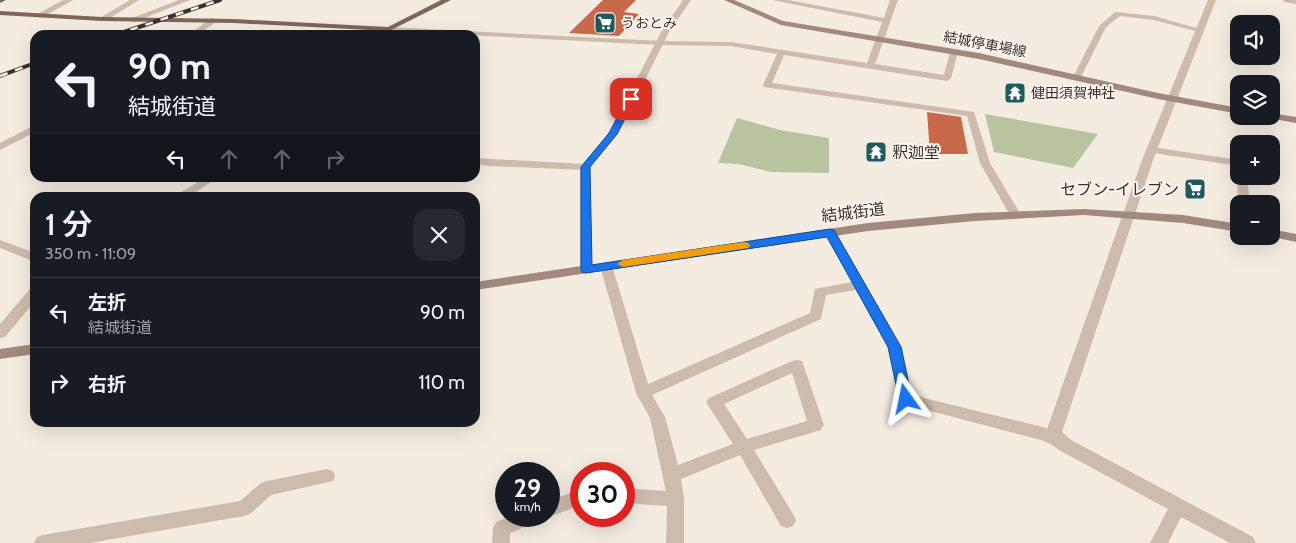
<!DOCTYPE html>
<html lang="ja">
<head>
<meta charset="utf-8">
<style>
	:root { --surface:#171b24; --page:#242831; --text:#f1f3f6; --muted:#9ea1a6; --line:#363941 }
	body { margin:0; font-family:Cabin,"Noto Sans JP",sans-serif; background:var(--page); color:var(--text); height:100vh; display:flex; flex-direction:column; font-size:19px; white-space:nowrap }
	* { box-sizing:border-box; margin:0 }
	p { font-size:16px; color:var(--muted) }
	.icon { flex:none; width:28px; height:28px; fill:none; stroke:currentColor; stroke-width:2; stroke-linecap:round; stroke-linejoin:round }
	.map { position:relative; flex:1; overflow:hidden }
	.side { position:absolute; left:30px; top:192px; width:450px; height:235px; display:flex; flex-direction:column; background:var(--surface); border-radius:15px; box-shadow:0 5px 20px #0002 }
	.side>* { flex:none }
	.guide { position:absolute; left:30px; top:30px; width:450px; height:152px; border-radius:15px; box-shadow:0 5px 20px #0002; background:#171b24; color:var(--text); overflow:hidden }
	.controls { position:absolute; left:1230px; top:15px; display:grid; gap:10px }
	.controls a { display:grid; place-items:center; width:50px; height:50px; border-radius:10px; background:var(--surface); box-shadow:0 5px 20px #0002; font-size:25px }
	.speed { position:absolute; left:495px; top:462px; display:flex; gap:10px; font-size:25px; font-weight:700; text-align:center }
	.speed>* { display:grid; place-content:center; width:65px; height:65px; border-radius:50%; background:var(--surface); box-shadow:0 5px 20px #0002; line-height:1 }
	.speed small { font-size:12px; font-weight:400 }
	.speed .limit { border:8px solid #d22; background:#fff; color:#111 }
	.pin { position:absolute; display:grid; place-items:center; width:42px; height:42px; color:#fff; margin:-21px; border-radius:10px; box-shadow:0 2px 8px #0006 }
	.me { position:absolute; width:55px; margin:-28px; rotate:348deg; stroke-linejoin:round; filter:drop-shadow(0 0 4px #0008) }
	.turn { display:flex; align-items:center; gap:18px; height:105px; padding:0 15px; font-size:22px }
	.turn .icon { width:65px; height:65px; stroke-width:2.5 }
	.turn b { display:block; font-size:35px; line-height:42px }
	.lanes { display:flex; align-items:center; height:48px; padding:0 15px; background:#0003; justify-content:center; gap:25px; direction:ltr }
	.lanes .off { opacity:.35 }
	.round { display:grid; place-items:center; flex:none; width:52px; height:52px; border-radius:15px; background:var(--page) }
	.summary { display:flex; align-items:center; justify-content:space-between; height:85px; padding:0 15px }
	h1 { font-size:30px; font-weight:600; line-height:38px }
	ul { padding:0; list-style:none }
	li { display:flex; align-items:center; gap:15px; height:70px; padding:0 15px; border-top:1px solid var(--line) }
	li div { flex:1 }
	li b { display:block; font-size:19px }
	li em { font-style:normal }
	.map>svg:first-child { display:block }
</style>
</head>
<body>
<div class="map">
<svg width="1296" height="543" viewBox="0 0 1296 543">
	<rect width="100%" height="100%" fill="#f4ebe1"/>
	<g fill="#b8c4a0">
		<path d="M985,114L1098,134L1073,168L994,152Z"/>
		<path d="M737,118L780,130L829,138V173L771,172L739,164L718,163Z"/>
	</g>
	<g fill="#c8694b">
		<path d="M603,0H636L624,12L639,14L619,36L569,33Z"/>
		<path d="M927,112L961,117L968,154H930Z"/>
	</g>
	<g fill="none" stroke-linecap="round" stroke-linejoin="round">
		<g fill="#cdbbac" fill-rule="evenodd">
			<path d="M63,0H73L41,18L34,16Z"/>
			<path d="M130,0H139L105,21L98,19Z"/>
			<path d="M179,0H190L134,22L127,20Z"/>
			<path d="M772,0H788L884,18L890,0H898L875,64L944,75L950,52L957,50L958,52L951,78L947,81L784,55L772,83L974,112L990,163L1021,215L1019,217H1011L980,163L967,116L764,87L763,85L777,54L731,46L660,45L389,31L385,29L389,27L660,41L731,42L867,63L882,22Z"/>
			<path d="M1283,0H1296V4L1284,2Z"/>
			<path d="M1115,12L1154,16L1203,30L1199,32L1154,20L1120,16L1106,27L1080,79H1074L1073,77L1099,26Z"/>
			<path d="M212,18L219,20L197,35H188Z"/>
			<path d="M35,125V132L0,150V143Z"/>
			<path d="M1151,147L1239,160V166L1147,152V148Z"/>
			<path d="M475,158L585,164L590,167L585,170L489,166L475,164Z"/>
			<path d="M1239,174V176H1247L1250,204H1238L1237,176Z"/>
			<path d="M830,229L836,233L902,347L912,395L1043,427L1064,435L1066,440L1064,445L1058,447L1041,440L900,403L888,347L856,290L826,295L821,319L652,395L665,417L678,465L733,444L706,402L709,398L792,361L797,360L802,361L824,425L821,430L754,450L793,514L796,520L793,526L787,528L781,526L740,455L681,479L684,499V543H666L667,506L624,503V488L666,491L650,418L636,393L600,266L606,262L612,266L648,384L810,313L815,289L852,282L824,233ZM792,373L807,421L747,439L724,404Z"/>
			<path d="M0,240L35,253V262L0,248Z"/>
			<path d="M327,469L333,471L335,476L333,481L271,495L250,514L244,516L90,543H34L37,537L43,535L240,501L261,483L267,481Z"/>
			<path d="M581,489V505L549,517L548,516L549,501Z"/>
			<path d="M511,516H539L537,522L510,533V543H492L493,528L496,522Z"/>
		</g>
		<g fill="#cdbbac" fill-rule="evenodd">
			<path d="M683,0H691L668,34L618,134L590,167L592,269L586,273L582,272L580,269V167L609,133L660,34Z"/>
			<path d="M1208,0H1216L1153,160L1062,432L1071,440L1253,537L1256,543H1230L1181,517L1168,543H1150L1168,509L1059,450L1052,445L1046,432L1142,160Z"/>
			<path d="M386,27L393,29L385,35H376Z"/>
			<path d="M205,178H217L187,198H171Z"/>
			<path d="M35,288V301L5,337L0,338V324L30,289Z"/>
		</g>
		<g fill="#a18a7d" fill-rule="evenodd">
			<path d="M724,0H734L783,21L979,53L1158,93L1239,108V114L1158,99L979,59L781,25Z"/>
			<path d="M1271,113L1296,117V123L1268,118L1266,116H1271Z"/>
			<path d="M1084,209L1183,215L1239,224V232L1183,223L1084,215L975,221L868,231L475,290V282L868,223L975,213Z"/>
			<path d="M1271,229L1296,234V242L1269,236H1271Z"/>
			<path d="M35,344V354L0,359V349Z"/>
		</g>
		<g fill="#7d675c" fill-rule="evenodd">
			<path d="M0,0H6L0,3Z"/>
			<path d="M441,0H451L389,31L234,23L102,21L0,15V11L102,17L234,19L388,27Z"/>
		</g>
		<g stroke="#3b302b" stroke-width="4">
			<g id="rail">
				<path d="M115,35L220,0"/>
				<path d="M0,76L35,63"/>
			</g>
		</g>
		<use href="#rail" stroke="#fbf5ee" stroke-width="2.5" stroke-dasharray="8" stroke-linecap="butt"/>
	</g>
	<path fill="#1a73e8" stroke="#114b97" d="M628,97L635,99L617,134L590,167L592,265L830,229L834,230L901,347L912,399L910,402L906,404L901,402L899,399L888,347L827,237L586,273L582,272L581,269V167L609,133Z"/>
	<path fill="#f59e0b" d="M744,242L748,243L750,246L748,248L623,267L617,264L623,260Z"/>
	<defs>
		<g id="supermarket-square" transform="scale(1.125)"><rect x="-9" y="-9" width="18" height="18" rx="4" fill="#1f5a5e" stroke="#fbf5ee"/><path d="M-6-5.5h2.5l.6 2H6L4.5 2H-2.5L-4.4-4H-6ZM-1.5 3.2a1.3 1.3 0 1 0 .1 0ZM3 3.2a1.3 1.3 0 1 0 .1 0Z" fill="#fff"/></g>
		<g id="temple-square" transform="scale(1.125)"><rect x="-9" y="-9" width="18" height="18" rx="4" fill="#1f5a5e" stroke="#fbf5ee"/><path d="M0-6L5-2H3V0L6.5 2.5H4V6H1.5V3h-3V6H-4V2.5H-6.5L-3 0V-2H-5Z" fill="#fff"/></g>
	</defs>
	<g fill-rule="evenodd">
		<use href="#supermarket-square" x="605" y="23"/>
		<use href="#temple-square" x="1015" y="93"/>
		<use href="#temple-square" x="876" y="152"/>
		<use href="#supermarket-square" x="1195" y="189"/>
	</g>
	<g text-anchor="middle" stroke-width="4" stroke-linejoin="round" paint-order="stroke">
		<g font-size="14" fill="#3b302b" stroke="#fbf5ee" text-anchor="start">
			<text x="621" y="28">うおとみ</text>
			<text x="1031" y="98">健田須賀神社</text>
		</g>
		<g font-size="14" fill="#3b302b" stroke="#fbf5ee">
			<text transform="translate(985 44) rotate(11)" y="5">結城停車場線</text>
		</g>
		<g font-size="16" fill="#3b302b" stroke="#fbf5ee" text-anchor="start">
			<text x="892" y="158">釈迦堂</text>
			<text x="1179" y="195" text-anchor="end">セブン-イレブン</text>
		</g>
		<g font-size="16" fill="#3b302b" stroke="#fbf5ee">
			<text transform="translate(853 212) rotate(-7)" y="6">結城街道</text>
		</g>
	</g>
</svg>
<div class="controls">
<a><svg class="icon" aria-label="sound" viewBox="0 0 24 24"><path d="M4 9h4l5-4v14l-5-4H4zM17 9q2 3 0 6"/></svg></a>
<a><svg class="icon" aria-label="layers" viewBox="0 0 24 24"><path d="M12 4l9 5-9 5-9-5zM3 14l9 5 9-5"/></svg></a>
<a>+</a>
<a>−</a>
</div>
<div class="speed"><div>29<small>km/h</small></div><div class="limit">30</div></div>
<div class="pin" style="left:631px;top:99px;background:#d93025"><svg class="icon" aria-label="arrive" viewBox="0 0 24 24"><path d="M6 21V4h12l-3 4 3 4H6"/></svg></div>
<svg class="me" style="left:906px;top:399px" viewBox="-20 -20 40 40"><path d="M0-17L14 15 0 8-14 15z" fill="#1a73e8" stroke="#fff" stroke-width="4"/></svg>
<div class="guide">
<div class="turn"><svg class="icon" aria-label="left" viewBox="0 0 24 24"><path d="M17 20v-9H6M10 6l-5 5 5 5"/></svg><div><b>90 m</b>結城街道</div></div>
<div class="lanes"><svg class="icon" aria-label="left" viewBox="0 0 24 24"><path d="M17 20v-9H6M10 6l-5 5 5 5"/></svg><svg class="icon off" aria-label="ahead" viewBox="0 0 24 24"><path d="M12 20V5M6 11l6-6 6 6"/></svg><svg class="icon off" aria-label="ahead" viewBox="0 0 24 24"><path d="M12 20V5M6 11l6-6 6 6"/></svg><svg class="icon off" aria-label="right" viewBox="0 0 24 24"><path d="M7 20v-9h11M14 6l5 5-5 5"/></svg></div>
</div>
<section class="side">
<div class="summary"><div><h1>1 分</h1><p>350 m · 11:09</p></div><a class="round"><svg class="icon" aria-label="close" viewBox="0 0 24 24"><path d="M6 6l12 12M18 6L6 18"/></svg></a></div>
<ul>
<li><svg class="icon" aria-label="left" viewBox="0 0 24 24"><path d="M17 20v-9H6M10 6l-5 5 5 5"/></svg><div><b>左折</b><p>結城街道</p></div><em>90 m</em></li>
<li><svg class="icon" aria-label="right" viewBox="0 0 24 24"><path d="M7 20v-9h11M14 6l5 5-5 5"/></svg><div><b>右折</b></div><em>110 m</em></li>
</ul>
</section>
</div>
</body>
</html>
